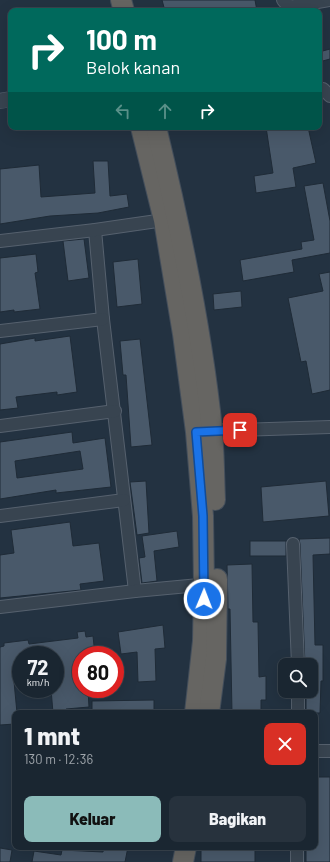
<!DOCTYPE html>
<html lang="id">
<head>
<meta charset="utf-8">
<style>
	:root { --surface:#1a2631; --page:#27323d; --text:#f1f3f6; --muted:#9fa5ab; --line:#38434d; --accent:#8bbbb9 }
	body { margin:0; font-family:Barlow,sans-serif; background:var(--page); color:var(--text); height:100vh; display:flex; flex-direction:column; font-size:15px; white-space:nowrap }
	* { box-sizing:border-box; margin:0 }
	p { font-size:13px; color:var(--muted) }
	.icon { flex:none; width:22px; height:22px; fill:none; stroke:currentColor; stroke-width:2; stroke-linecap:round; stroke-linejoin:round }
	.map { position:relative; flex:1; overflow:hidden }
	.drawer { position:absolute; left:12px; top:710px; width:306px; height:140px; display:flex; flex-direction:column; background:var(--surface); border-radius:8px; box-shadow:0 4px 16px #0002,0 0 0 1px var(--line) }
	.drawer>* { flex:none }
	.banner { position:absolute; left:8px; top:8px; width:314px; height:122px; border-radius:8px; box-shadow:0 4px 16px #0002,0 0 0 1px var(--line); background:#00695c; color:#fff; overflow:hidden }
	.buttons { position:absolute; left:278px; top:658px; display:grid; gap:8px }
	.buttons a { display:grid; place-items:center; width:40px; height:40px; border-radius:8px; background:var(--surface); box-shadow:0 4px 16px #0002,0 0 0 1px var(--line); font-size:20px }
	.speed { position:absolute; left:12px; top:646px; display:flex; gap:8px; font-size:20px; font-weight:700; text-align:center }
	.speed>* { display:grid; place-content:center; width:52px; height:52px; border-radius:50%; background:var(--surface); box-shadow:0 4px 16px #0002,0 0 0 1px var(--line); line-height:1 }
	.speed small { font-size:10px; font-weight:400 }
	.speed .limit { border:6px solid #d22; background:#fff; color:#111 }
	.pin { position:absolute; display:grid; place-items:center; width:34px; height:34px; color:#fff; margin:-17px; border-radius:8px; box-shadow:0 2px 6px #0006 }
	.me { position:absolute; width:44px; margin:-22px; rotate:1deg; stroke-linejoin:round; filter:drop-shadow(0 0 3px #0008) }
	.turn { display:flex; align-items:center; gap:14px; height:84px; padding:0 12px; font-size:18px }
	.turn .icon { width:52px; height:52px; stroke-width:2.5 }
	.turn b { display:block; font-size:28px; line-height:34px }
	.lanes { display:flex; align-items:center; height:38px; padding:0 12px; background:#0003; justify-content:center; gap:20px; direction:ltr }
	.lanes .off { opacity:.35 }
	.round { display:grid; place-items:center; flex:none; width:42px; height:42px; border-radius:8px; background:var(--page) }
	.overview { display:flex; align-items:center; justify-content:space-between; height:68px; padding:0 12px }
	h1 { font-size:24px; font-weight:800; line-height:30px }
	.primary-button { display:flex; gap:8px; margin-top:auto; padding:8px 12px }
	.primary-button a { flex:1; height:46px; border-radius:8px; background:var(--accent); color:#111; font-size:16px; font-weight:800; line-height:46px; text-align:center }
	.primary-button a+a { background:var(--page); color:var(--text) }
	.map>svg:first-child { display:block }
</style>
</head>
<body>
<div class="map">
<svg width="330" height="862" viewBox="0 0 330 862">
	<rect width="100%" height="100%" fill="#233241"/>
	<g fill="#49596a" stroke="#1f2b37" fill-rule="evenodd">
		<path d="M162,0H255L257,11H165Z"/>
		<path d="M330,49V59L319,62V52Z"/>
		<path d="M266,127H308L316,163L293,168L296,187L256,193L254,176L273,173Z"/>
		<path d="M93,161H108L110,196L127,194L129,207L98,213L50,216L0,224V169L39,165L41,197L95,193Z"/>
		<path d="M323,183L330,221V253L292,260L294,272L243,281L240,260L302,249L301,242L314,240L304,186Z"/>
		<path d="M84,239L89,278L68,281L63,241Z"/>
		<path d="M36,254L38,272L35,273L40,309L14,312V310L0,312V258Z"/>
		<path d="M138,259L142,304L117,307L113,262Z"/>
		<path d="M330,272V390L312,394L306,361L301,362L288,298L323,291L319,274Z"/>
		<path d="M241,291L242,307L214,310L213,294Z"/>
		<path d="M70,336L77,392L57,395V392L16,397L18,408L0,410V344L35,338V341Z"/>
		<path d="M140,339L152,445L131,447L126,375H123L120,341Z"/>
		<path d="M72,432L73,443L105,438L111,487L56,493V490L0,499V442ZM80,451L83,469L17,478L15,461Z"/>
		<path d="M146,481L149,533L137,535L130,482Z"/>
		<path d="M326,481L329,516L263,522L261,487Z"/>
		<path d="M70,522L73,546L99,543L104,581L80,584L81,590L0,598V555L14,553L11,530Z"/>
		<path d="M177,531L179,547L154,551L157,581L142,583L139,558L145,557L142,536Z"/>
		<path d="M330,538V554L313,555L315,645H323V681H321L320,713H306V691H311V665H305L300,544L299,539Z"/>
		<rect x="250" y="541" width="36" height="15"/>
		<path d="M252,564L253,622H258L259,677L266,676V700H261V713H232L230,609H228L227,565Z"/>
		<path d="M163,625L165,648L155,649L156,681L138,682L137,652L121,654L118,632Z"/>
		<path d="M85,631L86,637L93,636L95,655H81V689H88L89,707L66,709V713H53L51,689H55V655H21V670L13,671L17,713H15V724L0,725V647L4,646V643L28,640L29,644L78,638L77,632Z"/>
		<path d="M154,700V713H92V701Z"/>
		<path d="M315,777H330V862H306V847H315Z"/>
		<path d="M104,847H128L125,862H32L34,851L61,855L62,850L103,852Z"/>
		<rect x="201" y="847" width="54" height="15"/>
		<path d="M0,848L12,850L10,862H0Z"/>
	</g>
	<g fill="none" stroke-linecap="round" stroke-linejoin="round">
		<g stroke="#56616e" stroke-width="14">
			<g id="minor">
				<path d="M283,0L289,7L330,0"/>
				<path d="M319,89H323L330,96"/>
				<path d="M95,230L103,319L135,591"/>
				<path d="M0,241L95,230L164,220"/>
				<path d="M0,331L103,319"/>
				<path d="M0,426L115,411"/>
				<path d="M205,431L330,427"/>
				<path d="M0,516L124,500"/>
				<path d="M293,544L298,665"/>
				<path d="M0,607L135,591L210,584"/>
				<path d="M298,691V713"/>
				<path d="M315,751H330"/>
				<path d="M297,862V847"/>
			</g>
		</g>
		<g stroke="#56616e" stroke-width="16">
			<path id="tertiary" d="M0,101L11,99"/>
		</g>
		<g stroke="#434e5b" stroke-width="22">
			<g id="trunk">
				<path d="M121,0L124,11"/>
				<path d="M141,127L164,220L183,334L196,432L203,516L204,585L203,641L195,713"/>
				<path d="M156,127C180,226 202,329 212,430C214,453 214,476 215,500"/>
				<path d="M209,713L216,659L217,579"/>
				<path d="M183,862L186,847"/>
			</g>
		</g>
		<use href="#minor" stroke="#384450" stroke-width="12"/>
		<use href="#tertiary" stroke="#384450" stroke-width="15"/>
		<use href="#trunk" stroke="#666562" stroke-width="20"/>
	</g>
	<g fill="none" stroke-linecap="round" stroke-linejoin="round">
		<g stroke="#114b97" stroke-width="10">
			<path id="route" d="M204,599L203,516L196,432L240,430"/>
		</g>
		<use href="#route" stroke="#1a73e8" stroke-width="7"/>
	</g>
</svg>
<div class="buttons">
<a><svg class="icon" aria-label="search" viewBox="0 0 24 24"><circle cx="10" cy="10" r="6"/><path d="M15 15l6 6"/></svg></a>
</div>
<div class="speed"><div>72<small>km/h</small></div><div class="limit">80</div></div>
<div class="pin" style="left:240px;top:430px;background:#d93025"><svg class="icon" aria-label="arrive" viewBox="0 0 24 24"><path d="M6 21V4h12l-3 4 3 4H6"/></svg></div>
<svg class="me" style="left:204px;top:599px" viewBox="-20 -20 40 40"><circle r="17" fill="#1a73e8" stroke="#fff" stroke-width="3"/><path d="M0-11L8 9 0 5-8 9z" fill="#fff"/></svg>
<div class="banner">
<div class="turn"><svg class="icon" aria-label="right" viewBox="0 0 24 24"><path d="M7 20v-9h11M14 6l5 5-5 5"/></svg><div><b>100 m</b>Belok kanan</div></div>
<div class="lanes"><svg class="icon off" aria-label="left" viewBox="0 0 24 24"><path d="M17 20v-9H6M10 6l-5 5 5 5"/></svg><svg class="icon off" aria-label="ahead" viewBox="0 0 24 24"><path d="M12 20V5M6 11l6-6 6 6"/></svg><svg class="icon" aria-label="right" viewBox="0 0 24 24"><path d="M7 20v-9h11M14 6l5 5-5 5"/></svg></div>
</div>
<section class="drawer">
<div class="overview"><div><h1>1 mnt</h1><p>130 m · 12:36</p></div><a class="round" style="background:#d93025;color:#fff"><svg class="icon" aria-label="close" viewBox="0 0 24 24"><path d="M6 6l12 12M18 6L6 18"/></svg></a></div>
<div class="primary-button"><a>Keluar</a><a>Bagikan</a></div>
</section>
</div>
</body>
</html>
